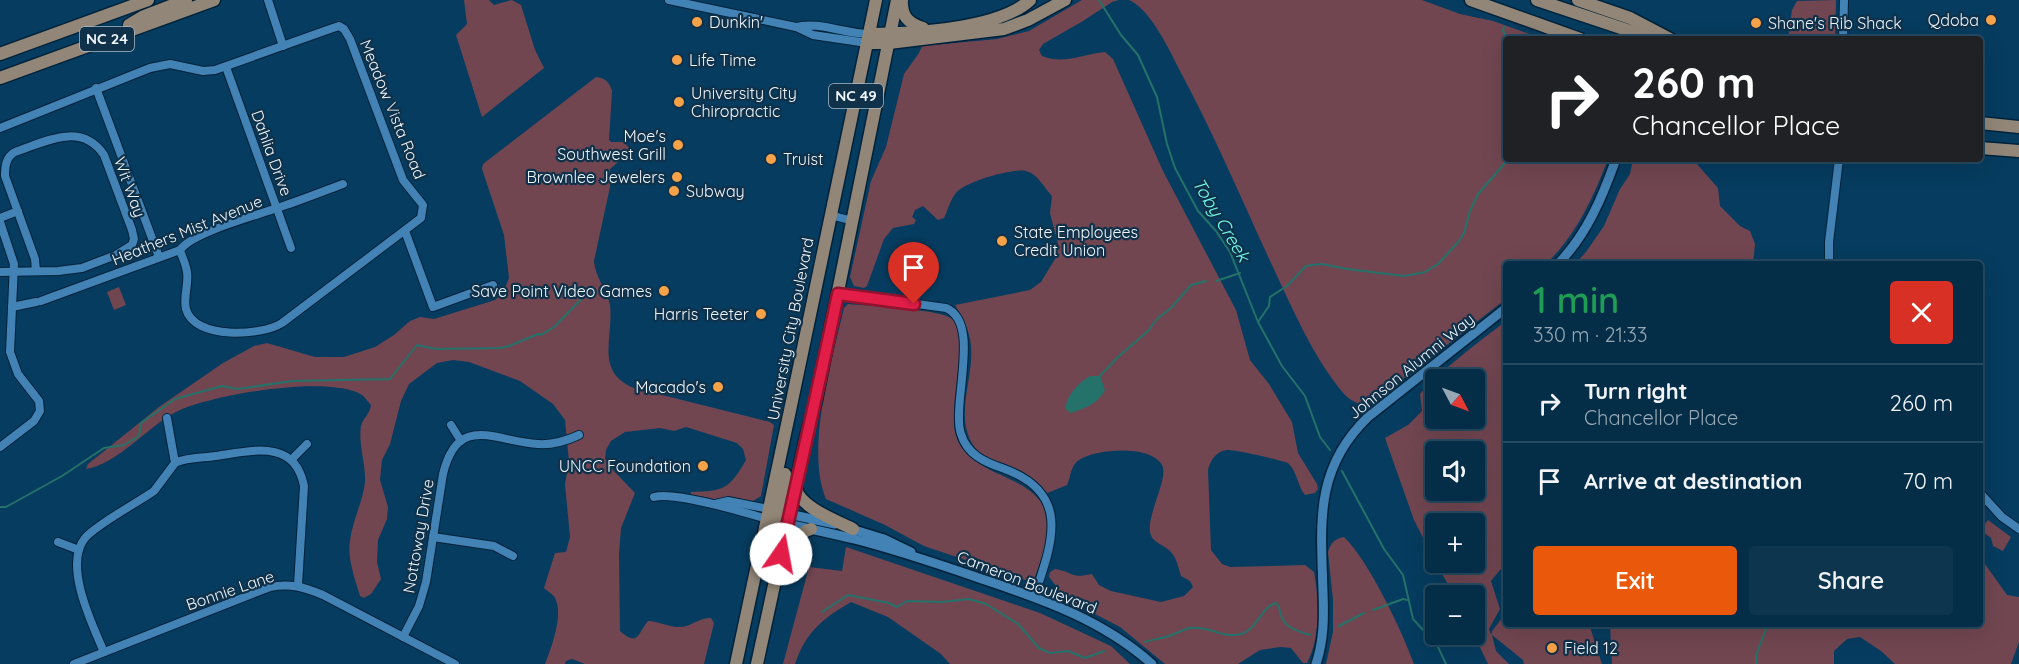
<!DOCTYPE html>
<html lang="en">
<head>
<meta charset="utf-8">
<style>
	:root { --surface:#042d47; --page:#0d354e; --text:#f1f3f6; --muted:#97a8b4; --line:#254960; --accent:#ea580c }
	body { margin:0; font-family:Quicksand,sans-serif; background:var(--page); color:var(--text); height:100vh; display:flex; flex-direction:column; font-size:22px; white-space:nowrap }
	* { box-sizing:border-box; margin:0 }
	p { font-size:20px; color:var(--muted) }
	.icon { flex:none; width:33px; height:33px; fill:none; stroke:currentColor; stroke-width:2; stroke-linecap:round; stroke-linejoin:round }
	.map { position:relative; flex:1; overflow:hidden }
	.side { position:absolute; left:1503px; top:261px; width:480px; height:366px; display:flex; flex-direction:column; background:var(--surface); border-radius:6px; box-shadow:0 6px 24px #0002,0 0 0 2px var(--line) }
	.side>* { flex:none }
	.banner { position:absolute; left:1503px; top:36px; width:480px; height:126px; border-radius:6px; box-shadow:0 6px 24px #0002,0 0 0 2px var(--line); background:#202124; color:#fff; overflow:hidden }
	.needle { width:39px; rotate:131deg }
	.buttons { position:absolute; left:1425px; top:369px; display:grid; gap:12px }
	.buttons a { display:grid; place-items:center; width:60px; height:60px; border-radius:6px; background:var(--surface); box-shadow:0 6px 24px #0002,0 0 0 2px var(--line); font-size:30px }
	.pin { position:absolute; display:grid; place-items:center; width:51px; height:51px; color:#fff; margin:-62px -26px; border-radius:50% 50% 50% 0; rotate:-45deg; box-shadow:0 0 6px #0007 }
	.pin .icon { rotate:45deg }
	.me { position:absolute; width:66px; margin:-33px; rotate:12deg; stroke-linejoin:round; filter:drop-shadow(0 0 4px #0008) }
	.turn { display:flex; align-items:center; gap:21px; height:126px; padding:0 30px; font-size:27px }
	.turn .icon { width:78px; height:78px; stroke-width:2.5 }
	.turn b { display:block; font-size:42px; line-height:51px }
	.round { display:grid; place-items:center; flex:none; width:63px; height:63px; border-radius:6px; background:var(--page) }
	.head { display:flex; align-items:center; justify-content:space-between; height:102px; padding:0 30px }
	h1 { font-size:36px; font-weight:600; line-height:45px; color:#1e9e55 }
	.primary-button { display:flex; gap:12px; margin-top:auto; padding:12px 30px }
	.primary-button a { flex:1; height:69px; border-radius:6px; background:var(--accent); color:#fff; font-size:24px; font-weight:600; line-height:69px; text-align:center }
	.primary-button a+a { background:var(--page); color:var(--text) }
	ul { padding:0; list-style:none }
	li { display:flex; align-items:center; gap:18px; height:78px; padding:0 30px; border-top:2px solid var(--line) }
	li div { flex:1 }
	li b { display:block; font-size:22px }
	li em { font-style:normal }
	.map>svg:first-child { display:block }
</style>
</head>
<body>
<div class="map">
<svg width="2019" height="664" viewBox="0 0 2019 664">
	<rect width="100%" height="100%" fill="#063c5f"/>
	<g fill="#714651" fill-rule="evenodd">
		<path d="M464,0H489L494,5L512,0L521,5L535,50L544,68L482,117L456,35L467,24Z"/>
		<path d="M1082,0H1119L1112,2L1083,21L1043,44L1039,50L1042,56C1064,65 1083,54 1105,52L1113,59L1163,171L1236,310L1250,360L1269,384L1292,422L1298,453L1317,484L1318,489L1315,493L1305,495C1297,485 1298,473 1288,463C1280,460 1234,449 1227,450C1216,451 1210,461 1208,470L1211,550L1222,564L1230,567L1305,565L1314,572C1319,600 1321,637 1307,663H1303L1291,648L1280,647L1260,650L1238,664H1165L1120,627L1078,605L1058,597L1056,586L1049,577L1050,572L1055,569C1074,572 1070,579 1092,574L1099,585L1111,591L1161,602L1184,596L1193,587L1190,581L1181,576C1178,567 1177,558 1170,551C1163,544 1152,543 1150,532C1147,514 1169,478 1162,465C1150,444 1095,449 1079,460C1070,466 1071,477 1067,485L1045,494C1036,486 1027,477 1016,471C1002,463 982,459 973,445C953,413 977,373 970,339C968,327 961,315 955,305L1030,290L1041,282L1055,259L1058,244L1050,213L1052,196C1044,188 1038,174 1026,171C1012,168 964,182 956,193C950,200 948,210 944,218L938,220L923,206L915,210L912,217L916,220L914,224L893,228L884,239L867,286L864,288L854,286L850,277L871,181L886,147L904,74L919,53L922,46L997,39L1029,31Z"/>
		<path d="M1129,0H1422L1460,14L1493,21L1544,39H1506V159H1608C1593,198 1577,234 1546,264H1506V299L1368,406C1359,405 1351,401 1344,394C1312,356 1292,307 1271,263C1241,198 1213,132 1179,69C1169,49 1150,9 1129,0Z"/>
		<path d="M1836,0L1835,39H1788L1792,10L1797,1Z"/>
		<path d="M596,77C605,78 609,81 612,91L609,140L611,142H624L630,149V152L610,169V187L594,261C595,277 607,290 610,305C614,338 594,371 634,388L770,422L774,425L761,496L753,501L726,498L705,500L690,497L691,492C725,491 729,489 746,460L743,449L737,443L686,427L674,431L660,428L625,432L611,441L606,450L605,459L613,470L635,493L621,528L619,554L620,631C639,647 637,634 648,621C658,621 668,627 678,627C690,628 699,617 711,618L714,623L704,664H585L572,659L566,661L565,664H545C551,649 564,614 555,598C553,594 547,591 544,588L555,553L566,552L570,537L565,484L569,462L565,420L553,404L520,381L469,362L453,360L437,363L409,384L401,401L390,444L382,460L380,480L388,507L387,519L378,540L377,562L381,579L371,594L364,598L360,596C355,579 347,558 350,541C352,521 363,502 365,482C366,463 358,445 361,426C363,418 370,414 371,405C368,402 365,397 362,395C330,374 207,395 174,413C148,427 116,465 86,469L88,464L159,407L223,363L254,346L267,343L315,357H344L375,347L394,335L410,321L420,317L434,319L495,300L503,293L509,278L504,235L482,169L483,164Z"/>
		<path d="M1633,159H1697L1696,163L1718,188L1720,206L1740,226L1750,231L1755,244L1753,264H1575L1586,252L1604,226L1620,189L1630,174Z"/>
		<path d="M119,287L126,305L114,310L107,292Z"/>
		<path d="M848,304C868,306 941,309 952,319C971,336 947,408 956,436C970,481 1044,472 1048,523C1049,542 1040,562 1034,580L1031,582L924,546L885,525L826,499C805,449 832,360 844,308Z"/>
		<path d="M1506,321V567L1500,570L1491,581L1500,609L1489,629L1491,635L1492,631L1506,613V624H1589L1602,664H1524L1523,660L1492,635L1496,651L1509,664H1488L1474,635V596L1454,595L1436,563L1474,562V524H1436L1435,561L1414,520L1385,438L1408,425L1422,411L1420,394C1445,367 1476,344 1506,321ZM1436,380H1474V418H1436ZM1436,452H1474V490H1436Z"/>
		<path d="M1988,520L2011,537L2003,551L1993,546L1991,538L1980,530Z"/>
		<path d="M1344,537C1369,561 1402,631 1414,664H1326L1333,632V600L1328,552C1331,543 1334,539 1344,537Z"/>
		<path d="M846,547L1040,613L1111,646L1130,664H950L941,654L888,617L851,602C822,619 806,632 795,664H783L809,567L842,571Z"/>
		<path d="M1980,557L2007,595L2019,597V642L2011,664H1895L1881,651L1860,637L1847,639L1834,651V664H1612L1610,624H1980Z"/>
	</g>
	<path fill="#247269" d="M1090,376H1100L1105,390C1099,403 1084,409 1070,413L1065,408C1068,394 1078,383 1090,376Z"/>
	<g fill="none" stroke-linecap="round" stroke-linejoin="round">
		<g stroke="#247269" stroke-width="2">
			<path d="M1099,0L1121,35L1138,55L1157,97L1167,144L1175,168L1198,211L1216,231L1230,252L1258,322L1282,366L1305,396L1320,437L1330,450"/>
			<path d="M1504,27L1503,31L1508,39"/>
			<path d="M1216,281L1240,273"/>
			<path d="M1258,322L1269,306L1270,297L1287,286L1306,266L1312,265L1322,264L1347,269L1404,276L1425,272L1438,264L1459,241L1464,233L1470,211L1478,194L1504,164L1506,137"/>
			<path d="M1098,378L1119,356L1148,331L1157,319L1171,308L1191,285L1206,281"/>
			<path d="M1342,471L1384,549L1403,575L1413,619L1437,645L1446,664"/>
			<path d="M0,507H6L62,476L104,448L124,445L139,436L141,423L175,399L222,386L238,389L292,381L390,379L417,345L436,349L500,348L509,346L538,334L541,335L554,327L593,287"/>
			<path d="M1373,610L1403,599L1407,600"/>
			<path d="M822,612L848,595L889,603L897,607L907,601L942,602L969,599L986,604L1018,624L1039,648L1050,653L1068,651L1085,658L1104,651"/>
			<path d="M1339,626L1364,613"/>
			<path d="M1145,642C1154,639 1164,638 1172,635C1178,633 1184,629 1190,628C1208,625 1223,639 1241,634C1257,630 1261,607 1276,603L1279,607C1281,626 1293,630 1310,635"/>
			<path d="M1756,664V655L1768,624"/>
		</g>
		<g stroke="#00223a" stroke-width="10">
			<g id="minor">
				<path d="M268,0L283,46"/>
				<path d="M669,0L796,27"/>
				<path d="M1843,39L1844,0"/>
				<path d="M867,43L813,35L796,27C817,21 846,34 869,34"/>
				<path d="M226,67L291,248"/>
				<path d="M96,88L159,257"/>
				<path d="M0,128L150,68L170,64L203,71L215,70L330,29L339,26L344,29L350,39L403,180L423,205L421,218L282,323C262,336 194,340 186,309C183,297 189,284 187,272C186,264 182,257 180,250"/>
				<path d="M830,215L853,221"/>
				<path d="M0,218L18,211"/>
				<path d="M0,222L14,264L10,352L18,374L39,401L40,411L34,421L0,447"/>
				<path d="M405,231L433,307L493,285"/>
				<path d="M1829,264V242L1839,159"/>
				<path d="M0,272L58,271L82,268L116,255L132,245L134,239L132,230L104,155C81,121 45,142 15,152C6,157 5,166 5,176L35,259L36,271"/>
				<path d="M838,293L946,308C982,323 951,404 961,434C967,454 984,462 1002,468C1073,493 1052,543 1034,597"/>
				<path d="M41,301L180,250C193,232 255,216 277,208C299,201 321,192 343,184"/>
				<path d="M12,307L36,302"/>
				<path d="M451,425L461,441"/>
				<path d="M291,460L307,444"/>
				<path d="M175,463C187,457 203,458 216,456C251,451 295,438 304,486L298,585"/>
				<path d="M1980,493L2002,517L2019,529"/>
				<path d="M654,497C675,491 743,512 767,519"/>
				<path d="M715,504L728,501L769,509"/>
				<path d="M433,537L494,546L513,556"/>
				<path d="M58,542L79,550"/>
				<path d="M403,637L419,606L426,582L443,474C458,412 496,442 538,444C553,445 566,441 579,435"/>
				<path d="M104,652C92,624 63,565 85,538C97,524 137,503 154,491L175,463L167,418"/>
				<path d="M74,664L270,587C290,583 304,587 323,595L455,664"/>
			</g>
		</g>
		<g stroke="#00223a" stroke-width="12">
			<g id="tertiary">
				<path d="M1558,264C1587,234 1602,198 1616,159"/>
				<path d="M784,513L835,524"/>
				<path d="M782,523C806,528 830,533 854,539C898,550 941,565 985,580C1045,600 1104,621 1152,664"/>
				<path d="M848,528L884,539L911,552"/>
				<path d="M1316,664C1324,640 1324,617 1323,592C1321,523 1314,469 1368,417L1506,308"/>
			</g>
		</g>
		<g stroke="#00223a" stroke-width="15">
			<g id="primary">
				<path d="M902,0C901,16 908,23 923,28"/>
				<path d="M1471,0L1580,39"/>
				<path d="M1537,0L1654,39"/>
				<path d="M1578,0L1630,18L1670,39"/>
				<path d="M129,25L144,16L186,0"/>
				<path d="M869,34C912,33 998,30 1030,0"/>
				<path d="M867,43H889L1004,29L1028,20L1065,0"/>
				<path d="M0,54L148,0"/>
				<path d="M0,78L214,0"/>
				<path d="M1980,123L2019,127"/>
				<path d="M1980,148L2019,151"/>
				<path d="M796,487C797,506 837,521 853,529"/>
				<path d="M769,509L775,514L776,519L771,565"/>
				<path d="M783,521L779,513L785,474"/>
				<path d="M784,562C789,550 796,533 811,529"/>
				<path d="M736,664C784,443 829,221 876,0"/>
				<path d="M757,664L806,437L816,400L897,0"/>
			</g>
		</g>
		<use href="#minor" stroke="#4382b4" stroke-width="8"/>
		<use href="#tertiary" stroke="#4382b4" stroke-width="9"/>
		<use href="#primary" stroke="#918677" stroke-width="12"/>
	</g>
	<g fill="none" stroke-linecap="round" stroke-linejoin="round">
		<g stroke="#92132f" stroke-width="15">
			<path id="route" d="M781,554C800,467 820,381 838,294L914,304"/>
		</g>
		<use href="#route" stroke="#e11d48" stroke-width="10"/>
	</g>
	<g fill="#f6a248" stroke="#0f314a" stroke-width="2">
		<circle cx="1991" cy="20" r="6"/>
		<circle cx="697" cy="22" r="6"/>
		<circle cx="1756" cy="23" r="6"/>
		<circle cx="677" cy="60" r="6"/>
		<circle cx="679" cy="102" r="6"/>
		<circle cx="678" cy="145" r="6"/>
		<circle cx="771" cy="159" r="6"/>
		<circle cx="677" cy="177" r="6"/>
		<circle cx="674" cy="191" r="6"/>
		<circle cx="1002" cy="241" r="6"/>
		<circle cx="664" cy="291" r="6"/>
		<circle cx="761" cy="314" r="6"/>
		<circle cx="718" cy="387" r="6"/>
		<circle cx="703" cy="466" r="6"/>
		<circle cx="1552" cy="648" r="6"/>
	</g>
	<g text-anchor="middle" stroke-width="4.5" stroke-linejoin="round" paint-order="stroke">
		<g fill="#0f314a" stroke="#acbbc6" stroke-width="1.5">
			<rect x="80" y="27" width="54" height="24" rx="4.5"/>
			<rect x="829" y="84" width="54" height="24" rx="4.5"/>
		</g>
		<g font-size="15" font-weight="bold" fill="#eff6fb">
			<text x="107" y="44">NC 24</text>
			<text x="856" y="101">NC 49</text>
		</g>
		<g font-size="16" fill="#eff6fb" stroke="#0f314a" text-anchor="start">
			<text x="1979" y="26" text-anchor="end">Qdoba</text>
			<text x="709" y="28">Dunkin'</text>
			<text x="1768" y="29">Shane's Rib Shack</text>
			<text x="689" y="66">Life Time</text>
			<text x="691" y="99">University City<tspan x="691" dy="18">Chiropractic</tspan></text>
			<text x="666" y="142" text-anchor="end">Moe's<tspan x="666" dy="18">Southwest Grill</tspan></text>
			<text x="783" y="165">Truist</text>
			<text x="665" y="183" text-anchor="end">Brownlee Jewelers</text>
			<text x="686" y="197">Subway</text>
			<text x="1014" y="238">State Employees<tspan x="1014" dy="18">Credit Union</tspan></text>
			<text x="652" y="297" text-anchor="end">Save Point Video Games</text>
			<text x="749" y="320" text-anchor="end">Harris Teeter</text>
			<text x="706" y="393" text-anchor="end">Macado's</text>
			<text x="691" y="472" text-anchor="end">UNCC Foundation</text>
			<text x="1564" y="654">Field 12</text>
		</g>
		<g font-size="16" fill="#eff6fb" stroke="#0f314a">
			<text transform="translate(393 109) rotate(68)" y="6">Meadow Vista Road</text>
			<text transform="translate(272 153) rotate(70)" y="6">Dahlia Drive</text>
			<text transform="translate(130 187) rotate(70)" y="6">Wit Way</text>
			<text transform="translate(187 230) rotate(-22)" y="6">Heathers Mist Avenue</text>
			<text transform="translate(790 329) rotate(-79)" y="6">University City Boulevard</text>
			<text transform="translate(1411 366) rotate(-39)" y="6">Johnson Alumni Way</text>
			<text transform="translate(418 536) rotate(-80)" y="6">Nottoway Drive</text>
			<text transform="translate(1027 582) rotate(21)" y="6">Cameron Boulevard</text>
			<text transform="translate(230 590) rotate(-19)" y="6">Bonnie Lane</text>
		</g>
		<g font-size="18" font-style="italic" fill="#72feec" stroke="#0f314a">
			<text transform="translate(1221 220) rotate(59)" y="6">Toby Creek</text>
		</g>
	</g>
</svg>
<div class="buttons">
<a><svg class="needle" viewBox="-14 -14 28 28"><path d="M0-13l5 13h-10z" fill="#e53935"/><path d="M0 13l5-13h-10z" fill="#97a8b4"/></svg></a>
<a><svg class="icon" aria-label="sound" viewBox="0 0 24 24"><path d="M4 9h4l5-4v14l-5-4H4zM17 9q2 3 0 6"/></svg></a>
<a>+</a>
<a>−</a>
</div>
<div class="pin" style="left:914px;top:304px;background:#d93025"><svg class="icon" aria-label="arrive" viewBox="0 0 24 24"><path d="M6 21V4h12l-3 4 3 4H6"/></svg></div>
<svg class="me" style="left:781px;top:554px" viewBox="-20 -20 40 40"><circle r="19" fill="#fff"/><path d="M0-13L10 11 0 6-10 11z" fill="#e11d48"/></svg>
<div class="banner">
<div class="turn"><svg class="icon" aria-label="right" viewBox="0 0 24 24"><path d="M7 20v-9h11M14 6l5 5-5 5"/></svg><div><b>260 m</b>Chancellor Place</div></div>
</div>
<section class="side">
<div class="head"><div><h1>1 min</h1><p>330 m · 21:33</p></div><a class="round" style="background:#d93025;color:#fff"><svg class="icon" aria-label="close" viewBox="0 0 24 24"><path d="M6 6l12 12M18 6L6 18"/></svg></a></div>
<ul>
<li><svg class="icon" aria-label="right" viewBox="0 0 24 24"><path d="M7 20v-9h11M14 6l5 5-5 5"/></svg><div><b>Turn right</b><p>Chancellor Place</p></div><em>260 m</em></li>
<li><svg class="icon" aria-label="arrive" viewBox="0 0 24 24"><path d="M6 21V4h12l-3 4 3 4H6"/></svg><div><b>Arrive at destination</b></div><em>70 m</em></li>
</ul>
<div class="primary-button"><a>Exit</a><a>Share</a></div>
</section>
</div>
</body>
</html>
